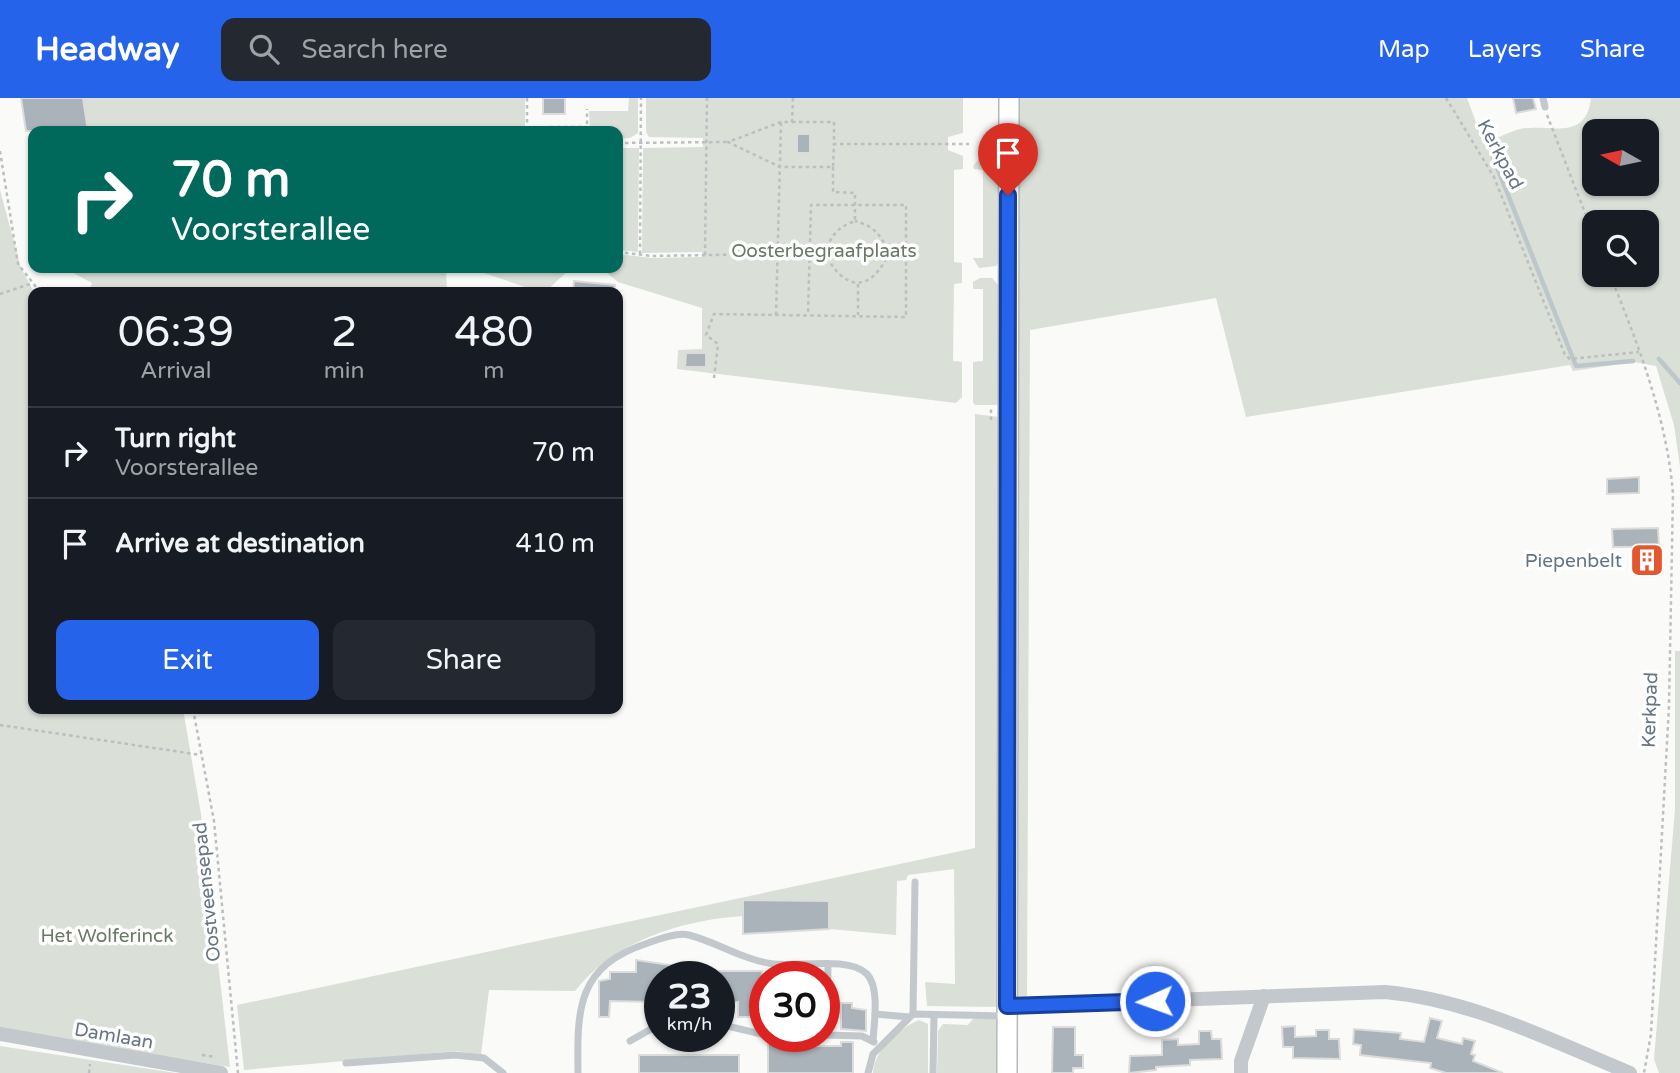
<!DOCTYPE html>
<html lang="en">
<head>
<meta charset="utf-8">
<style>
	:root { --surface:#171b24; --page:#242831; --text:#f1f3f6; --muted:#9ea1a6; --line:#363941; --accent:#2563eb }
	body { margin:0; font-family:"Varela Round",sans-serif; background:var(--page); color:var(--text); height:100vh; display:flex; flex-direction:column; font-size:26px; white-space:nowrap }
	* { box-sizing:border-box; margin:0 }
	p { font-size:23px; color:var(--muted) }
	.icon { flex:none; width:38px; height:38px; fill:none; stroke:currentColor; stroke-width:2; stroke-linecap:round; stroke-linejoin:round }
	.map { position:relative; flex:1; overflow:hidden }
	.side { position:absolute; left:28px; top:189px; width:595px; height:427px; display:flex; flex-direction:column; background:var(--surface); border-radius:14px; box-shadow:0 2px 5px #0004 }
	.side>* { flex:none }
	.top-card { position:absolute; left:28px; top:28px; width:595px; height:147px; border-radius:14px; box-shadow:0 2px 5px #0004; background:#00695c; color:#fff; overflow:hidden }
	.needle { width:46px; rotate:279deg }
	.buttons { position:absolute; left:1582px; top:21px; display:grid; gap:14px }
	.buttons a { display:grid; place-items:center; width:77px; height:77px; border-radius:14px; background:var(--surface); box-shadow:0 2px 5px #0004; font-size:35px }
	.speed { position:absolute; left:644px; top:863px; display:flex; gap:14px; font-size:35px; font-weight:700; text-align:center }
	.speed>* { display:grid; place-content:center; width:91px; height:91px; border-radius:50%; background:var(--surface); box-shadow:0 2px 5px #0004; line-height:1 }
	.speed small { font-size:18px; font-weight:400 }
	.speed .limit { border:10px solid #d22; background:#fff; color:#111 }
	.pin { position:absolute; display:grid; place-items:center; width:60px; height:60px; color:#fff; margin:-72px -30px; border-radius:50% 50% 50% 0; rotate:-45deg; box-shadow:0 0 7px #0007 }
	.pin .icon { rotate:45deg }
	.me { position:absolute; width:77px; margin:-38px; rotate:268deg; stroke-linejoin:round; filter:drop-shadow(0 0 5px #0008) }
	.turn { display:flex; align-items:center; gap:24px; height:147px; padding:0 28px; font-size:32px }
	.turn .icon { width:91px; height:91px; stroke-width:2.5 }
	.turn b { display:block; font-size:49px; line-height:60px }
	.eta { display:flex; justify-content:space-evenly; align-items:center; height:119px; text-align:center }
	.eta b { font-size:42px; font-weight:600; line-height:49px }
	.action { display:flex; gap:14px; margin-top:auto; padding:14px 28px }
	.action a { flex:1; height:80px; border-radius:14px; background:var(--accent); color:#fff; font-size:28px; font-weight:600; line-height:80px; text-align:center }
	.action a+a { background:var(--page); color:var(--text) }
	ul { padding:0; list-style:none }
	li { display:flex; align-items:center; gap:21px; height:91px; padding:0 28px; border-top:2px solid var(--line) }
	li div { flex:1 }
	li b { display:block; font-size:26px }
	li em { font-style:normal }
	header { display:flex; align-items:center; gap:42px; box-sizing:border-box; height:98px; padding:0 35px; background:var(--accent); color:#fff }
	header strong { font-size:33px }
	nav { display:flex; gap:38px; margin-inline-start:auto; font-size:24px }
	.search { width:490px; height:63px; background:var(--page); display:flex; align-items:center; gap:18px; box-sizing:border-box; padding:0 24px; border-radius:14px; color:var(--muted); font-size:26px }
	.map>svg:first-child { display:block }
</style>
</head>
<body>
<header>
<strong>Headway</strong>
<div class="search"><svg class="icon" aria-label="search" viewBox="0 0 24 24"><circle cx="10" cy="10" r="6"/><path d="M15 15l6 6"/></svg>Search here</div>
<nav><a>Map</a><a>Layers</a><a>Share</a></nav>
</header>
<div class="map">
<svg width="1680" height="975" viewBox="0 0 1680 975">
	<rect width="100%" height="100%" fill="#fafaf8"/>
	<g fill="#dadfd7" fill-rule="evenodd">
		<path d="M83,0H525V33H88Z"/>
		<path d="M629,0H638V35L630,40L618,41V33H590L589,13H628Z"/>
		<path d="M646,0H963V35L948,39V52L963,58V71L954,72V164L962,165V185L954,186L953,263L962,264V299L956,305L677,271L678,252L702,251V210L618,184L607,175L569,172L545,194H540L469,170H618V156L652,160L702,159V154L642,155L643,50L703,49V40L649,39L646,34Z"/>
		<path d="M1012,0H1467L1484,46C1496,41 1508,34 1520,31C1548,25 1586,45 1591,0H1680V369L1674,327L1656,268L1634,264L1573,273L1570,267L1246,319L1216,200L1030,232L1027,901H1015ZM1594,33H1647V86H1594ZM1594,124H1647V177H1594Z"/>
		<path d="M618,50H639L638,154L618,152Z"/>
		<path d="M979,61L995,66L1003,80L1001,160L996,168L979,170L973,160H983V72L974,71L973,68Z"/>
		<path d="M0,92L21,170L34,194L33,611H183L201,716L230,969L0,932Z"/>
		<path d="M70,170H446L447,194H88L92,185L68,172Z"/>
		<path d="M980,180H992L1001,190V303L996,307H975L973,304V264L983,263V191H973V184Z"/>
		<path d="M975,316L999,319L1001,326L999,909L927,908L925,884L955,886L954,771L908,777L906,782L897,783L896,837L829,831V803L744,802L743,818C682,822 614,843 575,893L489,892L481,957L457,953L244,972L237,907L975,750Z"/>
		<path d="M1675,553H1680V975H1659L1654,961L1675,711Z"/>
		<path d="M973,921H1000V975H937L938,933L943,926L968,927Z"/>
		<path d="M919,922L928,926V975H873C873,954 899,930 919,922Z"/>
		<path d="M0,948L176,975H0Z"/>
	</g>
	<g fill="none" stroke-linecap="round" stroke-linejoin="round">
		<g stroke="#bbc7cb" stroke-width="4.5">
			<path d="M1493,59L1576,268L1633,263"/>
			<path d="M1659,261L1680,285"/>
		</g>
	</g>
	<g fill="#aab3b9" stroke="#dcdcda" stroke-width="2">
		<path d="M21,0H83L88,33H26Z"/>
		<rect x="543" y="0" width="22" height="16"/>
		<path d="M1513,0H1533L1536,11L1516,15Z"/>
		<rect x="797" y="36" width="13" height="19"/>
		<path d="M574,183L615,187L614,194H573Z"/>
		<path d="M686,255H706V269H685Z"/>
		<path d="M1639,379V395L1607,396V381Z"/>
		<path d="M1658,430L1660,467H1634V449H1613L1612,431Z"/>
		<path d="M743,802L829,803V831L743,836Z"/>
		<path d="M636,862L670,867V878H660V892H654V904L610,903L609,919H599V883L610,881V874H636Z"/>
		<path d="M719,873H762L765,919H738V904H719Z"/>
		<path d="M841,905H852V910L866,912V933L841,931Z"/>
		<path d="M1430,920L1442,923L1437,940L1462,946L1463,940L1475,943L1471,956L1475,957L1473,963L1503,975H1446L1430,970L1431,965L1360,957L1361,947L1353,946L1354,931L1401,935L1400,941L1424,944Z"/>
		<path d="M1295,928V939L1316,938V932H1329V941H1339L1340,961L1293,960V949H1283L1282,929Z"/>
		<path d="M1053,929H1075V957H1083V970H1073V975H1052Z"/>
		<path d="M1199,933H1211L1212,941H1221L1222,961L1190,962V967L1156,969V972L1129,975L1130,958L1162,957V942L1178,941V947L1199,946Z"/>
		<path d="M768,943H799V948H841V944H853V975H768Z"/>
		<rect x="639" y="957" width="100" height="18"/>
	</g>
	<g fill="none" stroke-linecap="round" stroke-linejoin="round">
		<g stroke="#b3babf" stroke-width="22">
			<path id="secondary" d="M1007,975L1009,0"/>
		</g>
		<g stroke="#bbbfc2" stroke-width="2.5" stroke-dasharray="3.5 3.5" stroke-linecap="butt">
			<path d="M527,0V33"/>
			<path d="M793,0L792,24H781L728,44L780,69H833L834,46"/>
			<path d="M1446,0L1494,79L1565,257L1570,261L1639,254"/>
			<path d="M1547,17L1594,138"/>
			<path d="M792,24H834V46H969"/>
			<path d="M547,33V29H587"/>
			<path d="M587,33V11"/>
			<path d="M618,45L728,44"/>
			<path d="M0,53L18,166L40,194"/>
			<path d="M833,69V94L855,95V123C838,129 831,137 825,155C844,194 871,195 889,155C881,137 874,128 855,123"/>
			<path d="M618,154L652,158L825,155"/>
			<path d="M889,155H906"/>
			<path d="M640,156L641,0"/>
			<path d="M705,157L707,0"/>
			<path d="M1610,177C1638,246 1667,320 1673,396L1669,608L1651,936L1644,975"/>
			<path d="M858,186V217"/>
			<path d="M0,196L30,186"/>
			<path d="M776,217L781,24"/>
			<path d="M714,280L718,246L706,237L714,216L906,219V107H811L808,217"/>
			<path d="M991,322V308"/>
			<path d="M193,611L214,723L238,975"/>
			<path d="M0,627L201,657"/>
			<path d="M202,957L216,959"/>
			<path d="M89,975L90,966"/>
		</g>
		<g stroke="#c3c8cc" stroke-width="7">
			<path d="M1543,0L1545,9"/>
			<path d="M875,916L909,919"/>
			<path d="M913,916L915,784"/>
			<path d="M719,926L765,937"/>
			<path d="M825,937L862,938L874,944"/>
			<path d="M827,937L828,866"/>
			<path d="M630,943L660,926"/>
			<path d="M346,965L455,957L484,960L503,975"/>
			<path d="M578,975C577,910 577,868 648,845C659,841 677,834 689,837C719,845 743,862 774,866C799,869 849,858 867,876C880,890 874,925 873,943"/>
			<path d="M868,975L873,956L913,916L1006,918"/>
			<path d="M933,975L934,917"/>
		</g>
		<g stroke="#c3c8cc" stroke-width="14">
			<path d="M1007,908L1385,894C1472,902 1550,942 1630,975"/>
			<path d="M0,936L221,975"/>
			<path d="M1241,975V963L1264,898"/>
		</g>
		<use href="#secondary" stroke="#fff" stroke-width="19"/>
	</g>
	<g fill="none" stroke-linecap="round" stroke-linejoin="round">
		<g stroke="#184099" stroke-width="18">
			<path id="route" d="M1008,97L1007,908L1155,903"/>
		</g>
		<use href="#route" stroke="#2563eb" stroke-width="12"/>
	</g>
	<defs>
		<g id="building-square" transform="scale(1.75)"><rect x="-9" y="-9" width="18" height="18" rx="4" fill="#e4572e" stroke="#fff"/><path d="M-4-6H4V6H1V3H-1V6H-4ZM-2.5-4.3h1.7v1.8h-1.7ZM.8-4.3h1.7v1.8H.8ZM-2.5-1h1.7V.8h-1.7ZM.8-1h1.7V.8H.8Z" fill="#fff"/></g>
	</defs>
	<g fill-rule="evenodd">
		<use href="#building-square" x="1647" y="462"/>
	</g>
	<g text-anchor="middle" stroke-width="7" stroke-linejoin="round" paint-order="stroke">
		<g font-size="19" fill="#657683" stroke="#fff">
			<text transform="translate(1501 56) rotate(62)" y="7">Kerkpad</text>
			<text transform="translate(1649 612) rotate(-88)" y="7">Kerkpad</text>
			<text transform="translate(206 794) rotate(-96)" y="7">Oostveensepad</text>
			<text transform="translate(114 937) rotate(10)" y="7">Damlaan</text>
		</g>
		<g font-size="19" fill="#687a64" stroke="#fff">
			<text x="824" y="159">Oosterbegraafplaats</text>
			<text x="107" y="844">Het Wolferinck</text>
		</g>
		<g font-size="19" fill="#657683" stroke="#fff" text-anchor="end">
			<text x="1622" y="469">Piepenbelt</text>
		</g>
	</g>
</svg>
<div class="buttons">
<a><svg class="needle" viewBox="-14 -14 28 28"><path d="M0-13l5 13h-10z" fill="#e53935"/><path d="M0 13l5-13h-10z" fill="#9ea1a6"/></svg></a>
<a><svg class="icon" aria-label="search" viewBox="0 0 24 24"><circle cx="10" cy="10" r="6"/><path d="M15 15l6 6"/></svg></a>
</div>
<div class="speed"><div>23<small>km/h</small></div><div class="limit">30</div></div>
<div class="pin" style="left:1008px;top:97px;background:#d93025"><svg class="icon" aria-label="arrive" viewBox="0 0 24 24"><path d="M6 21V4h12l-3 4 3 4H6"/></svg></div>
<svg class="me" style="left:1155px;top:903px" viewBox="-20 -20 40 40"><circle r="17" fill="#2563eb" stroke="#fff" stroke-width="3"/><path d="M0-11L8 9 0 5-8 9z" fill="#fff"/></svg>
<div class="top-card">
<div class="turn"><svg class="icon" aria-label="right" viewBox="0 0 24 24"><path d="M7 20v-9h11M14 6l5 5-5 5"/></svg><div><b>70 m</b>Voorsterallee</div></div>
</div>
<section class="side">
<div class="eta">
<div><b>06:39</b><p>Arrival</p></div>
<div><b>2</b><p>min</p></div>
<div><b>480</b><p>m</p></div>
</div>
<ul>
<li><svg class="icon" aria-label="right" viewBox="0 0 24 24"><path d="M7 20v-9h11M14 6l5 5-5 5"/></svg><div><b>Turn right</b><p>Voorsterallee</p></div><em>70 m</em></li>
<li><svg class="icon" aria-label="arrive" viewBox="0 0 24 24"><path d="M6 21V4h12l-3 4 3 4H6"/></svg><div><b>Arrive at destination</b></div><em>410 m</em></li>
</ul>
<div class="action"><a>Exit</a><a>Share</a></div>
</section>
</div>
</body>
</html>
